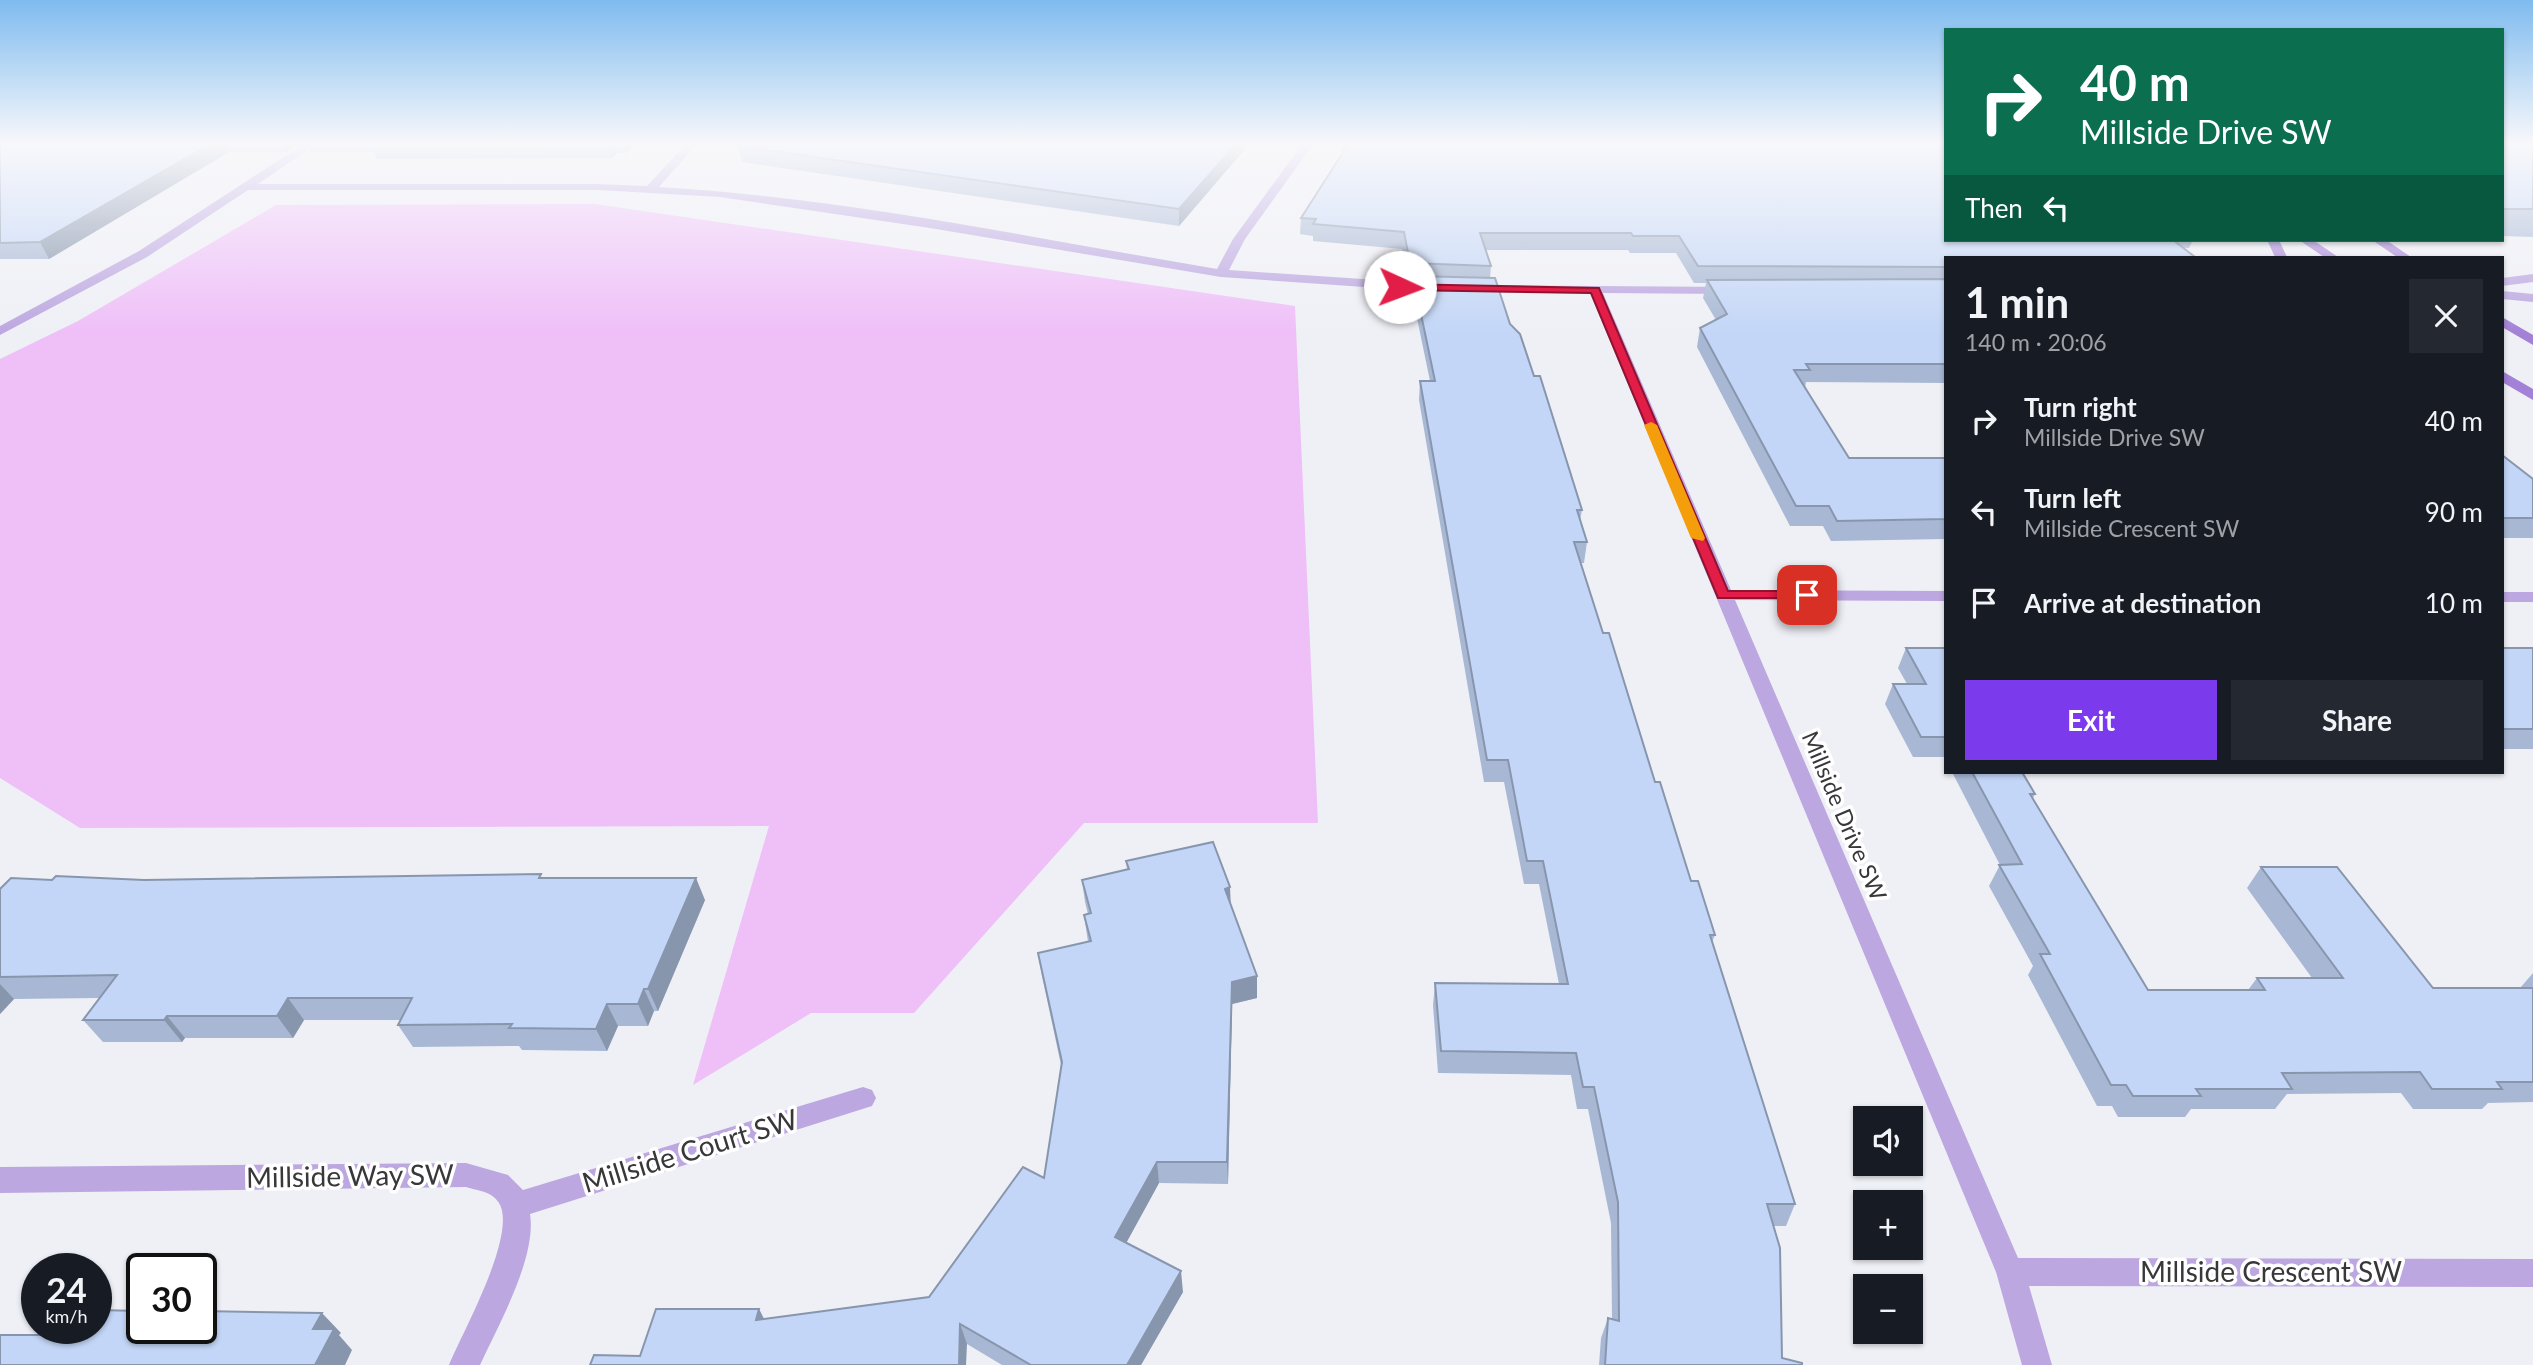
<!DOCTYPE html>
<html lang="en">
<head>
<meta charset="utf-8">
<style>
	:root { --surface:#171b24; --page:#242831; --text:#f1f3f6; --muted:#9ea1a6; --accent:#7c3aed }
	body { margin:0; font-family:Lato,sans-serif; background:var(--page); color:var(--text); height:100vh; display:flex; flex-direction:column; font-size:26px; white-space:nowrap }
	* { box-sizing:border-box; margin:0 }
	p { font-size:23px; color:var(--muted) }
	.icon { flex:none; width:38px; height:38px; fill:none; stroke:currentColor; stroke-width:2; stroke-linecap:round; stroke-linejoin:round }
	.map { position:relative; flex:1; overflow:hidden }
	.panel { position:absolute; left:1944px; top:256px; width:560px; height:518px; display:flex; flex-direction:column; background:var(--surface); border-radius:0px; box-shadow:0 2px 5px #0004 }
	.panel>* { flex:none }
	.hud { position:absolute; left:1944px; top:28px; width:560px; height:214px; border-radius:0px; box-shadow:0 2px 5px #0004; background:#0b6e4f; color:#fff; overflow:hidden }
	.buttons { position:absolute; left:1853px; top:1106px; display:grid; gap:14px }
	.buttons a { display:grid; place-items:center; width:70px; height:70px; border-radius:0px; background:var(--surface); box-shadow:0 2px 5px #0004; font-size:35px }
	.speed { position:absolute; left:21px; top:1253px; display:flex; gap:14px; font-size:35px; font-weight:700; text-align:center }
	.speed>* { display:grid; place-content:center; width:91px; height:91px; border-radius:50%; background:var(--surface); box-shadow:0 2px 5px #0004; line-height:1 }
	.speed small { font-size:18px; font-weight:400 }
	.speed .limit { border:4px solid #111; border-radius:10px; background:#fff; color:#111 }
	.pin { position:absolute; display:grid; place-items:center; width:60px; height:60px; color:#fff; margin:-30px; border-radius:14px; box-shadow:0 4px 10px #0006 }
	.me { position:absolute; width:77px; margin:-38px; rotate:92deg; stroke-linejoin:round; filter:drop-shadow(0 0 5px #0008) }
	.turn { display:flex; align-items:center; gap:24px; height:147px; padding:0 21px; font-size:32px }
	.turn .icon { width:91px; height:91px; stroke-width:2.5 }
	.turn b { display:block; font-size:49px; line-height:60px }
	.then { display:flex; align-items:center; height:66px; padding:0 21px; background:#0003; gap:14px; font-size:26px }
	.round { display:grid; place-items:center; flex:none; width:74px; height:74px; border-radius:0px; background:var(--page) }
	.head { display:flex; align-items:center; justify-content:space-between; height:119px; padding:0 21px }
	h1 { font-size:42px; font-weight:700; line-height:52px }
	.action { display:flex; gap:14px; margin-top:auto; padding:14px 21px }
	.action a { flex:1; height:80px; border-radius:0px; background:var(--accent); color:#fff; font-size:28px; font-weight:700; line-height:80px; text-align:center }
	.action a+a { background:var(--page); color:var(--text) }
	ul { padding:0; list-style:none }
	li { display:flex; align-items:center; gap:21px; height:91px; padding:0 21px }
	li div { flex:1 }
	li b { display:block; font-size:26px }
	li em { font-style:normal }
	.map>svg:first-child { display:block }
</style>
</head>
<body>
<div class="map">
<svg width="2533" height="1365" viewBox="0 0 2533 1365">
	<rect width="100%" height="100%" fill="#eff0f6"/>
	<path fill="#efbff8" d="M595,204L1295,306L1318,823H1084L914,1013H811L693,1085L769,826L80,828L0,778V359L78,321L276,205Z"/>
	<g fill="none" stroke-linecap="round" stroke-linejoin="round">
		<g fill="#bca7e0" fill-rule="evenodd">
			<path d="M305,143H318L258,184H598L647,186L687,143H698L659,187C846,198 1032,238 1217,269L1233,239L1303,143H1314L1245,239L1229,270L1437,284L1443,288L1437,292L1221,277L930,228L720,197L598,190H248L147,257L0,335V326L139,251Z"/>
			<path d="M2533,274V282L2502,286V278Z"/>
			<path d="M1475,285L1736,287V293L1731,294L1603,293L1731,590L1946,591V601L1735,600L2018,1258L2533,1259V1287L2029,1286L2052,1365H2022L1996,1272L1590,293L1470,292L1469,289Z"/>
			<path d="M2502,291L2533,294V302L2502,299Z"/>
			<rect x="2502" y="592" width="31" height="10"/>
			<path d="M863,1087L872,1090L876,1098L872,1106L530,1214C537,1257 498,1326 480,1365H449C462,1333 518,1234 499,1203C492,1191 478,1191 466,1187L0,1193V1167L466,1163L508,1175L523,1190Z"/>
		</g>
		<g fill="#a381d6" fill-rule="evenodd">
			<path d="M2267,240H2279L2287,257H2275Z"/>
			<path d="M2299,240H2313L2338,257H2324Z"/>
			<path d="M2372,240H2386L2411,257H2397Z"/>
			<path d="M2502,317L2533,335V345L2502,327Z"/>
			<path d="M2502,371L2533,389V400L2502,382Z"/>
		</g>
	</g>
	<g fill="#a8b8d4">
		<path d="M0,143H300L287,152H229L49,259H0Z"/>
		<path d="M306,143H637L626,153H617L612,158L377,159L374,152H310Z"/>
		<path d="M1250,143L1179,226L742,162L738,146Z"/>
		<path d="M2502,143H2533V237L2502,236Z"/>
		<path d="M1301,218L1946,240H2193L2189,248L1946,257V383L1806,382L1805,388L1849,458H1946V539L1831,541L1823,526H1790L1697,347L1700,328L1716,320L1703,298L1706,283H1694L1676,253H1630L1628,250H1486L1491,266L1490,278L1510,324L1582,510L1580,520L1587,542L1584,563H1580L1603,633L1655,782L1691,881L1715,935L1712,942L1795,1204L1786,1226H1773L1782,1358L1802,1365H1599L1601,1338L1608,1318L1612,1319L1611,1223L1588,1109H1577L1571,1075L1438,1073L1433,1005L1435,983L1559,984L1539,884H1524L1504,782H1484L1419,400L1420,381H1430L1412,294L1413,280H1409L1402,249L1313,241V236L1300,234Z"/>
		<path d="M2502,455L2533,479V538H2502Z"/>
		<path d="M1906,648H1946V761L1944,757H1913L1885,704L1893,684H1907L1898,668Z"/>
		<rect x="2502" y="648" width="31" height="101"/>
		<path d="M1952,772H2022L2035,794L2033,798L2148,990H2248L2257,978H2312L2247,888L2261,867L2433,988H2520L2533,973V1102L2488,1103L2482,1109H2413L2401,1093L2287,1094L2275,1109H2191L2185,1117H2118L2112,1106H2097L2028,975L2033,966L1989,886L2000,865Z"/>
		<path d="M1126,861L1231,905L1257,976V998L1232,1004L1228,1184L1159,1183L1126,1243L1183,1292L1141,1365H1002L967,1344L640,1356L759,1309L764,1319L929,1297L1044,1178L1061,1065L1042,976L1038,953L1088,942L1084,915L1088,914L1085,902L1082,880L1127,870Z"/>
		<path d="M543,878L705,900L658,1011H654L648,1026H618L607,1051L522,1050L519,1046L413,1047L398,1025L401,1020H304L293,1038H185L182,1042H103L83,1020L100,998L14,999L0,1014V889L52,880H144Z"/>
	</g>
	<g fill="#8896ad">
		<path d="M212,143H225L229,152L49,259L40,242Z"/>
		<path d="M283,143H300L287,152Z"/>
		<path d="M608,143H614L617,153L612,158Z"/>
		<path d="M623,143H637L626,153Z"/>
		<path d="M1237,143H1250L1179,226V209Z"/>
		<path d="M696,878L705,900L658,1011L648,989Z"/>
		<path d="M1230,887L1231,909L1225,889Z"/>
		<path d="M1257,976V998L1232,1004L1228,1184L1227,1162L1232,982Z"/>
		<path d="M0,984L14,999L0,1014Z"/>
		<path d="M644,989L654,1011L648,1026L638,1004Z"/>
		<path d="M288,998L304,1020L293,1038L277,1016Z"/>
		<path d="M607,1004L618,1026L607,1051L596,1029Z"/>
		<path d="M167,1016L185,1038L182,1042L164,1020Z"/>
		<path d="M1157,1162L1159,1183L1118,1258L1115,1237Z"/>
		<path d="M1181,1271L1183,1292L1141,1365H1127Z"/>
		<path d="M759,1309L769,1329L756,1320Z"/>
		<path d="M322,1313L341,1333L339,1335L352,1350L345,1365H315L313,1329Z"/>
		<path d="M960,1324L967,1344L966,1365H959Z"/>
	</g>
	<g fill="#c3d6f7" stroke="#8896ad" stroke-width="2">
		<path d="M0,143H212L40,242L0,243Z"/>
		<path d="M372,143H608L371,144Z"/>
		<path d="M743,143H1237L1179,209L738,146Z"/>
		<path d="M1349,143H1946V240H2173L2195,257H1946V267L1698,266L1679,236H1633L1631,233H1480L1491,266L1410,263L1404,232L1313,224L1316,219L1301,218Z"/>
		<rect x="2502" y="143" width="31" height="66"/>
		<path d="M1413,276L1495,278L1510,324L1520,334L1534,376H1540L1582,510H1577L1587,542H1574L1603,633H1609L1655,782H1660L1691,881H1698L1715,935H1710L1795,1204H1767L1780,1248L1782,1358L1802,1363V1365H1605L1608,1318L1619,1321L1618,1202L1594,1087H1583L1576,1053L1441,1051L1435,983L1568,984L1543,861H1527L1508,760H1487L1420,381H1435Z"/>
		<path d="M1946,279V364H1806L1810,370H1794L1849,458H1946V519L1837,521L1829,506H1796L1700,328L1727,314L1707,280Z"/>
		<path d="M2502,455L2533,479V518H2502Z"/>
		<path d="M1906,648H1946V737H1921L1893,684H1926Z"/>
		<rect x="2502" y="648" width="31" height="81"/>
		<path d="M1972,772H2022L2035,794H2030L2148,990H2265L2257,978H2343L2261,867H2337L2433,988H2533V1082H2497L2502,1089H2432L2420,1072L2282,1073L2292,1089H2196L2201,1096H2133L2126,1085H2111L2040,954H2050L1999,865L2022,864Z"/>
		<path d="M1213,842L1230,887L1225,889L1257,976L1232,982L1227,1162H1157L1115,1237L1181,1271L1127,1365H1031L960,1324L959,1365H590L594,1355L640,1356L656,1309H759L756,1320L929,1297L1023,1167L1044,1178L1062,1062L1038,953L1091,941L1084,915L1091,913L1082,880L1129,869L1126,861Z"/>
		<path d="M541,874L539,878H696L648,989H644L638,1004H607L596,1029L509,1028L512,1024L398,1025L412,998H288L277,1016H167L164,1020H83L117,975L0,977V889L11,878L52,880L56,876L144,880Z"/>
		<path d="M96,1310L142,1311V1328H201V1311L322,1313L313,1329H334L315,1365H0V1335H56L61,1328H96Z"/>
	</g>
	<linearGradient id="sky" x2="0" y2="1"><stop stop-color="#7fbbef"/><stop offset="0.43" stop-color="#f8f8fb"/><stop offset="1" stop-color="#f8f8fb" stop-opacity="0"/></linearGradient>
	<rect width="2533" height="334" fill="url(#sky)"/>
	<path fill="#e11d48" stroke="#92132f" stroke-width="2" d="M1396,284L1599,288L1728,591H1807L1812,592V598H1718L1591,293L1400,290L1395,287Z"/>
	<path fill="#f59e0b" d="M1651,422L1657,425L1705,538L1703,541L1691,538L1644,425Z"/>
	<g text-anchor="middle" stroke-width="7" stroke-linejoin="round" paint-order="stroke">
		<g font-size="23" fill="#38383a" stroke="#fff">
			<text transform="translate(1844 816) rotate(67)" y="8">Millside Drive SW</text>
		</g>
		<g font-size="28" fill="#38383a" stroke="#fff">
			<text transform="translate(690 1151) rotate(-17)" y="10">Millside Court SW</text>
			<text transform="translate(350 1176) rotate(-1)" y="10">Millside Way SW</text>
			<text x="2271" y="1282">Millside Crescent SW</text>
		</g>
	</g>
</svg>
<div class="buttons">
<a><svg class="icon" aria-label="sound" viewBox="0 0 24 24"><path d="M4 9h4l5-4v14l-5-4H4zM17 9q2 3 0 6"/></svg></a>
<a>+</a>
<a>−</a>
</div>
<div class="speed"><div>24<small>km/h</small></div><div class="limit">30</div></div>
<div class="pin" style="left:1807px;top:595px;background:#d93025"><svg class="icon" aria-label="arrive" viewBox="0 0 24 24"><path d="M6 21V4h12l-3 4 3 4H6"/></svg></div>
<svg class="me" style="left:1400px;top:287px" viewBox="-20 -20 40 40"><circle r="19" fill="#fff"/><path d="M0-13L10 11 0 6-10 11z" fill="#e11d48"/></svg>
<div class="hud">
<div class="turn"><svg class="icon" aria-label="right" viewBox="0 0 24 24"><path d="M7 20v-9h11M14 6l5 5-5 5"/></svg><div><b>40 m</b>Millside Drive SW</div></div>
<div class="then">Then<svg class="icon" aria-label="left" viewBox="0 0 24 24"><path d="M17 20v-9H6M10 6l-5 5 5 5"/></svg></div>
</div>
<section class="panel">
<div class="head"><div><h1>1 min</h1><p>140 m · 20:06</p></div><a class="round"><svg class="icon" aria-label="close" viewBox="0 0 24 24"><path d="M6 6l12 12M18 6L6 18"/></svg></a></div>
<ul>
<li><svg class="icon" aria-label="right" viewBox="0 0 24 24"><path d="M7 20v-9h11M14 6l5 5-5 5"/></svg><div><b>Turn right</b><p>Millside Drive SW</p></div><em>40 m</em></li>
<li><svg class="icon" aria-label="left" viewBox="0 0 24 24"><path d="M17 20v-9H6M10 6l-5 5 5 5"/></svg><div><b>Turn left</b><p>Millside Crescent SW</p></div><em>90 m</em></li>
<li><svg class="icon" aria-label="arrive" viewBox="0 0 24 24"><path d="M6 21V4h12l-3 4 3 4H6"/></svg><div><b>Arrive at destination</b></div><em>10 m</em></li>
</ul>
<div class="action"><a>Exit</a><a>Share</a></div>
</section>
</div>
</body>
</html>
